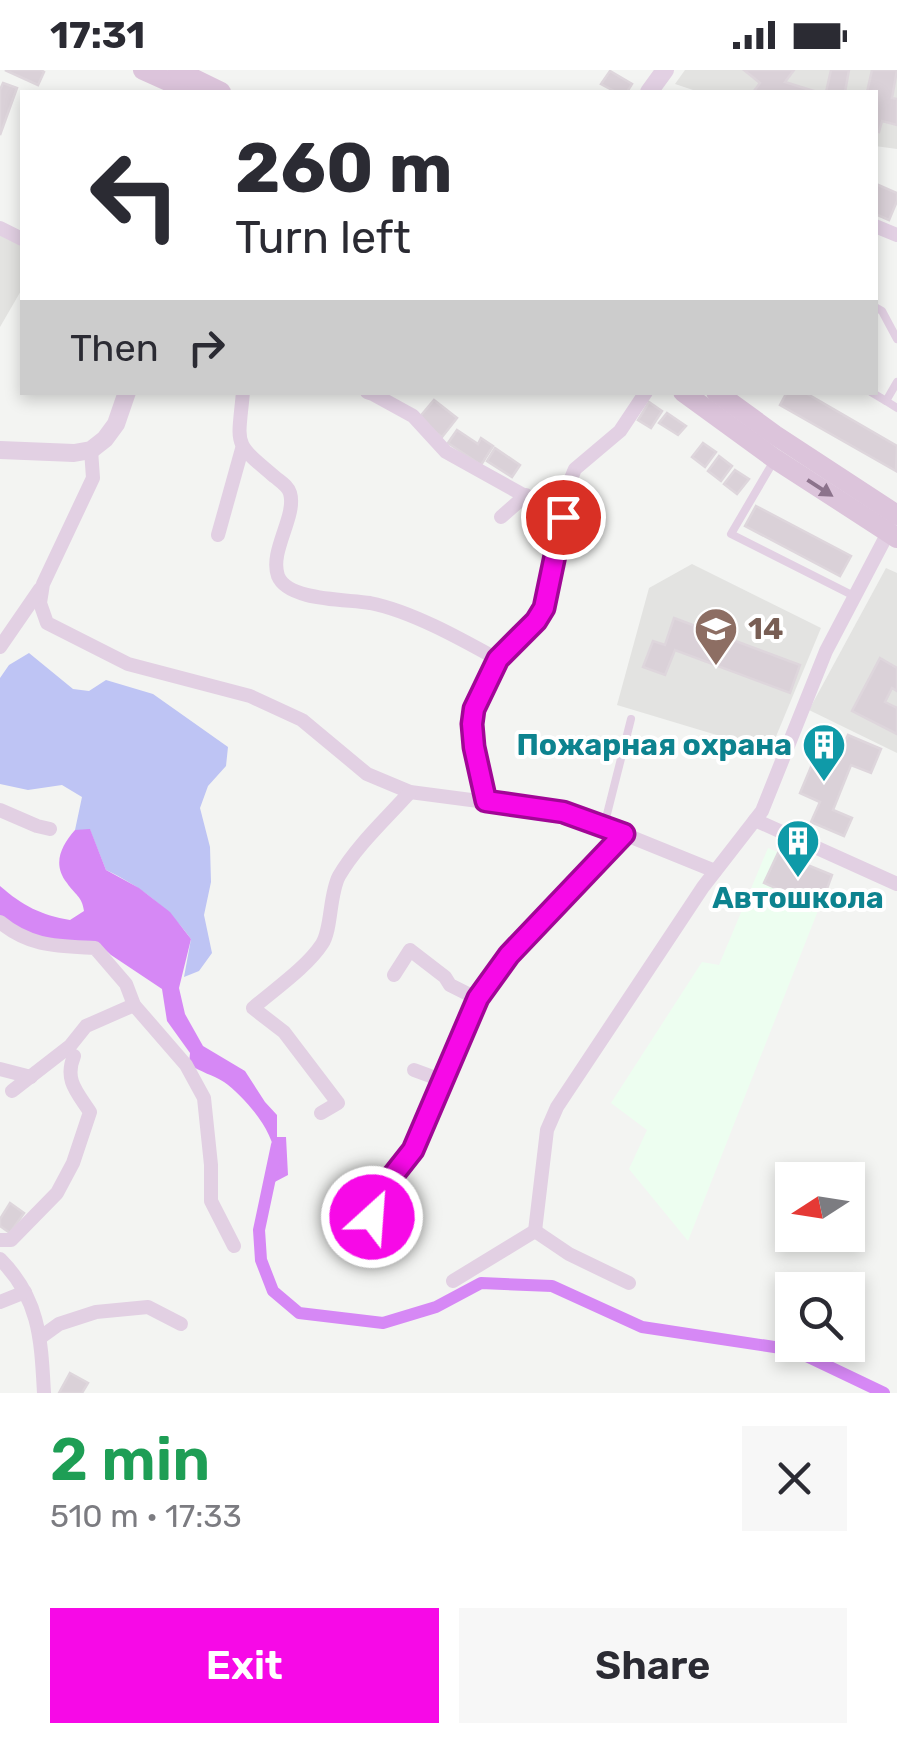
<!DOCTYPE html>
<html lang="en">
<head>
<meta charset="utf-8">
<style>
	:root { --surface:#fff; --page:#f7f7f7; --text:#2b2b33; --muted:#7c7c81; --accent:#f709e7 }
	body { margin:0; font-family:Rubik,sans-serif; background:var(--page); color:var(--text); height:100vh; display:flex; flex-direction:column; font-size:38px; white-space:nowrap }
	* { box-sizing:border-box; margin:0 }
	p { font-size:32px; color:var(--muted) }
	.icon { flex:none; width:55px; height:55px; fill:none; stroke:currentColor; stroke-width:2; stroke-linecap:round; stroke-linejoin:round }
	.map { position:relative; height:1323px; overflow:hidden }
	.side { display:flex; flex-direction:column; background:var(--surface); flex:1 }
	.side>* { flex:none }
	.banner { position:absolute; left:20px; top:20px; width:858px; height:305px; border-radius:0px; box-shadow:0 5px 15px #0003; background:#fff; color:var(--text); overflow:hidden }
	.needle { width:65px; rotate:258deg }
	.controls { position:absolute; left:775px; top:1092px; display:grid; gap:20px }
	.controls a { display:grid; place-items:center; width:90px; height:90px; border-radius:0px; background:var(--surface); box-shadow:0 5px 15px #0003; font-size:50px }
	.pin { position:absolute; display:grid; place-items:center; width:85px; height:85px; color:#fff; margin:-42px; border:5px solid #fff; border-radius:50%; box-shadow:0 2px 10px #0007 }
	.me { position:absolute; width:110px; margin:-55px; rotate:26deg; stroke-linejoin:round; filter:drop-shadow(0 0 8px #0008) }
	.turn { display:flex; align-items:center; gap:35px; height:210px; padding:0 50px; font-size:45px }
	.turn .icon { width:130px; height:130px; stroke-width:2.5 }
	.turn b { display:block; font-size:70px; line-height:85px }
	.then { display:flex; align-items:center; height:95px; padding:0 50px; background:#0003; gap:20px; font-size:38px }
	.round { display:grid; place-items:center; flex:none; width:105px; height:105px; border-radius:0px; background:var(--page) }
	.summary { display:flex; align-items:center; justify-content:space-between; height:170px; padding:0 50px }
	h1 { font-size:60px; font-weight:600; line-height:75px; color:#1e9e55 }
	.button { display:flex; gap:20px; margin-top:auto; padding:20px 50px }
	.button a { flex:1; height:115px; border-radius:0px; background:var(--accent); color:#fff; font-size:40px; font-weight:600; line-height:115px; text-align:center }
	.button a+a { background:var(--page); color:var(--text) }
	.status { display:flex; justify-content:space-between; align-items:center; height:70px; padding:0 50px; background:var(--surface); direction:ltr }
	.status svg { height:28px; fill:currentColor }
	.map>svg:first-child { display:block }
</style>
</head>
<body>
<div class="status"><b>17:31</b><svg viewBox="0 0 49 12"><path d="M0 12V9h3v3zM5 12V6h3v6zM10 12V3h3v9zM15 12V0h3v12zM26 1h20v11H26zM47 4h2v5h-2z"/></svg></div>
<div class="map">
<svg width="897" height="1323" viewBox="0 0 897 1323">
	<rect width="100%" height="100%" fill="#f3f4f2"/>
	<path fill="#edfef0" d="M768,778L832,805L688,1171L629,1099L647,1060L611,1033L702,892L719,895Z"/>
	<g fill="#e3e3e1">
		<path d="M685,0H897V79L875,76V22H699L675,14Z"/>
		<path d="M0,165L22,176V219L0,257Z"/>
		<path d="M692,494L821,558L770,681L617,635L649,518Z"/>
		<path d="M886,498L897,503V683L809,640Z"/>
	</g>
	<path fill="#bec4f4" d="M29,583L73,619L89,621L106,610L153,624L228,677L226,696L208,716L200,738L210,777L211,812L204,845L212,883L199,901L184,907L191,869C169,838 140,816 106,800L90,760H75L82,727L62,715L28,720L0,714V608L9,595Z"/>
	<path fill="#d688f5" d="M90,759L106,800L139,818L170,842L191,869L179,918L185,944L203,976L245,1001L265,1032L277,1045V1067H286L288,1105L269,1115C271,1107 274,1099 275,1091C277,1064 245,1027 224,1012C213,1005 200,1002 189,994L190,983L167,951L162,919L111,885L97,872H38L0,847V816C23,836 41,845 70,850L84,841C82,826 75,825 67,813C52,794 61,776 75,760Z"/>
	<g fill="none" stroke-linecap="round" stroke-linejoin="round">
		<path stroke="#d688f5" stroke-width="12" d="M277,1075L259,1160L261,1190L273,1221L299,1243L383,1253L436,1237L481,1213L552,1216L642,1257L794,1280L884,1323"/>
	</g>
	<g fill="#dad1d8" stroke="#ded6dc" stroke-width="2.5">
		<path d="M5,0H41L44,2L38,15Z"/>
		<path d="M744,0H794L785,12L817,22H756L754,21L760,13Z"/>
		<path d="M831,0H849L845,22H826Z"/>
		<path d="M872,0H897L892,28L897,29V55L882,51L879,62L875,61V22H867Z"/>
		<path d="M610,1L632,14L627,22H616L601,14Z"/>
		<path d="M3,13L17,18L0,65V20Z"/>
		<path d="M876,114L897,123V131L889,150L875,144Z"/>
		<path d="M787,322H804L897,376L896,401L780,335Z"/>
		<path d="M434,330L457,348L442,367L418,349Z"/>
		<path d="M649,332L662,341L651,358L638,350Z"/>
		<path d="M667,343L686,356L678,365L659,353Z"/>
		<path d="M457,360L478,374L481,368L493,376L481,395L448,373Z"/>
		<path d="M703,373L716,382L705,397L692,387Z"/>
		<path d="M495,378L520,395L512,407L487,391Z"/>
		<path d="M719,386L732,396L721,411L708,401Z"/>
		<path d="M735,400L749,409L737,424L724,414Z"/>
		<path d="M756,436L851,486L840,506L745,456Z"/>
		<path d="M674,548L800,595L790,623L675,580L665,605L643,597L653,571L665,575Z"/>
		<path d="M880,588L897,598V621L892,618L885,632L897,638V664L852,641Z"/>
		<path d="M848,665L881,679L871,703L851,695L833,740L852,748L844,766L811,752L820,732L800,723L819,678L839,686Z"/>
		<path d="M778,783L832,805L820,838L764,813Z"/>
		<path d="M10,1133L24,1143L10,1163L0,1156V1149Z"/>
		<path d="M70,1303L88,1313L82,1323H59Z"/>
	</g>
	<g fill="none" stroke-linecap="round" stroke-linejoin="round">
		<g stroke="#e2d0e3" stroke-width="8">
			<path d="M875,237L882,241L897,269"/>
			<path d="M897,312L886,331L897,338"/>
			<path d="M871,322L886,331"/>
			<path d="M775,389L731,464L854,526"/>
			<path d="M604,756L631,649"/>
		</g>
		<g stroke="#e2d0e3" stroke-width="14">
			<path d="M875,156L897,165"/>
			<path d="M0,158L22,169"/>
			<path d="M243,322C238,377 232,371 275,407C281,412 288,416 290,423C297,446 269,481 278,506C288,531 346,529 370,533C411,541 461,569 497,589"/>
			<path d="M367,322L373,324L413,346L446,382L563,447"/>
			<path d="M91,380L93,408L43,514L40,533L47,553L128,594L250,626L302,650L367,704L410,722L563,742L604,756L715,801"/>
			<path d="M501,447L526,425"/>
			<path d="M218,465L242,379"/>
			<path d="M0,577L40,519"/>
			<path d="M486,731L475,677L472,654L474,639L497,589L536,551L545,538L563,447L567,418L575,399L620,361L646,322"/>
			<path d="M0,740L37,756L50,759"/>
			<path d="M755,750L897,814"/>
			<path d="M0,852C30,877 58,876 95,878L126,914L134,935L186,995L204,1028L211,1095V1131L234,1176"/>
			<path d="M394,905L410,880L445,907L450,915L478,929L444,1011"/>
			<path d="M478,929L509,885L624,765"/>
			<path d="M0,999L31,1007"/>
			<path d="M12,1021L70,976L86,956L134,935"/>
			<path d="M321,1043L338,1033L284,962L253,938C275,919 307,897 322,874C332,859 329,825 339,806C357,775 386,749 410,722"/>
			<path d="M535,1161L547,1060L557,1037L703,817L762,741L826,581L891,457"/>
			<path d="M535,1161L569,1184L629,1213"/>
			<path d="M374,1167L371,1126C411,1093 423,1057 444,1011L414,1000"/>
			<path d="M0,1170H11L57,1123L73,1093L90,1042C77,1022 64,1010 74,986"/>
			<path d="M0,1189C40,1229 41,1270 44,1323"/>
			<path d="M453,1211L535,1161"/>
			<path d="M0,1232L25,1222"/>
			<path d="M41,1267L59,1254L96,1242L148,1237L181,1254"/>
		</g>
		<g stroke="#e2d0e3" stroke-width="18">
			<path d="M649,22L665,0"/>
			<path d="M0,380L74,383L91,380L105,369L116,354L127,322"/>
		</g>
		<g stroke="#dcc4db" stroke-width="20">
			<path d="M143,0L192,22"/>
			<path d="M178,1L221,22"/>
			<path d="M683,322L775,389L897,468"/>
			<path d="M716,322L775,365L897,445"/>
		</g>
	</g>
	<defs><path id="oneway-solid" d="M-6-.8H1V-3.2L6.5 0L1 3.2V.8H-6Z" transform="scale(2.5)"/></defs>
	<use fill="#8c738c" href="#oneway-solid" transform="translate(820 418) rotate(33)"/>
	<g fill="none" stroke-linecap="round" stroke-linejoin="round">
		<g stroke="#a10696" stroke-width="25">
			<path id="route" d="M372,1147L370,1126L387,1113L413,1080L478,928L509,885L624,764L563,742L486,731L474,677L472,654L474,639L498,589L536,551L544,538L563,447"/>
		</g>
		<use href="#route" stroke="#f709e7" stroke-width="18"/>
	</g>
	<defs>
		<g id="school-pin" transform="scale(2.25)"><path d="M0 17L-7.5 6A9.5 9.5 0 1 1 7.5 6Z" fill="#8d6e63" stroke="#fff"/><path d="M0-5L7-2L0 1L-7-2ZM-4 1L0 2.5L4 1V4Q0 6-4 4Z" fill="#fff"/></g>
		<g id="building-pin" transform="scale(2.25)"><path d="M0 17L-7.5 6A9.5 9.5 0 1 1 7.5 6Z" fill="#0f9aa8" stroke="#fff"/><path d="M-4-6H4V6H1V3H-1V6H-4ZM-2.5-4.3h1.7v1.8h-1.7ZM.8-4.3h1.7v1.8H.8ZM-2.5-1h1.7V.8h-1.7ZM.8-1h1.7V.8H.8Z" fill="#fff"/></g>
	</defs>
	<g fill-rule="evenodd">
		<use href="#school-pin" x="716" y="559"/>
		<use href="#building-pin" x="824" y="675"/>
		<use href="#building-pin" x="798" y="771"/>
	</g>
	<g text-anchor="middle" stroke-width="8" stroke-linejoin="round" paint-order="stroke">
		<g font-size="30" font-weight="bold" fill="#785e54" stroke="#fff" text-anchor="start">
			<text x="748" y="569">14</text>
		</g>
		<g font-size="30" font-weight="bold" fill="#0d838f" stroke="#fff" text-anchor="end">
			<text x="792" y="685">Пожарная охрана</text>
			<text x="798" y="838" text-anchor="middle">Автошкола</text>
		</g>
	</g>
</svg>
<div class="controls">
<a><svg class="needle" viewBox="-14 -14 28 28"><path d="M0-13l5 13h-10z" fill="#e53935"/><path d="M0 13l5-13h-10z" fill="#7c7c81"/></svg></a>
<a><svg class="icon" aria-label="search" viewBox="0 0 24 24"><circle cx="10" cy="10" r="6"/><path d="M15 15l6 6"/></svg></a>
</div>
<div class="pin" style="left:563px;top:447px;background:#d93025"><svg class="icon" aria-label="arrive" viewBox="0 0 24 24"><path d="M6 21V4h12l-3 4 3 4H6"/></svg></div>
<svg class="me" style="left:372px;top:1147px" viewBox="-20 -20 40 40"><circle r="17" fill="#f709e7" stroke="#fff" stroke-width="3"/><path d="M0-11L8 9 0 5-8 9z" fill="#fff"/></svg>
<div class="banner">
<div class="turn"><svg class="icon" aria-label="left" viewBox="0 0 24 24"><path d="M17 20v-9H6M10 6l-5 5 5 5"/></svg><div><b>260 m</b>Turn left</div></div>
<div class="then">Then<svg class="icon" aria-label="right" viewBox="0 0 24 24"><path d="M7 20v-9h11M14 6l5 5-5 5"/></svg></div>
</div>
</div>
<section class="side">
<div class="summary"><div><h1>2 min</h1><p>510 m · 17:33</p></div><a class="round"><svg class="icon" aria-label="close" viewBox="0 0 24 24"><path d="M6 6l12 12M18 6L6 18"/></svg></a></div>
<div class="button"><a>Exit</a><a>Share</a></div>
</section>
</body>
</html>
